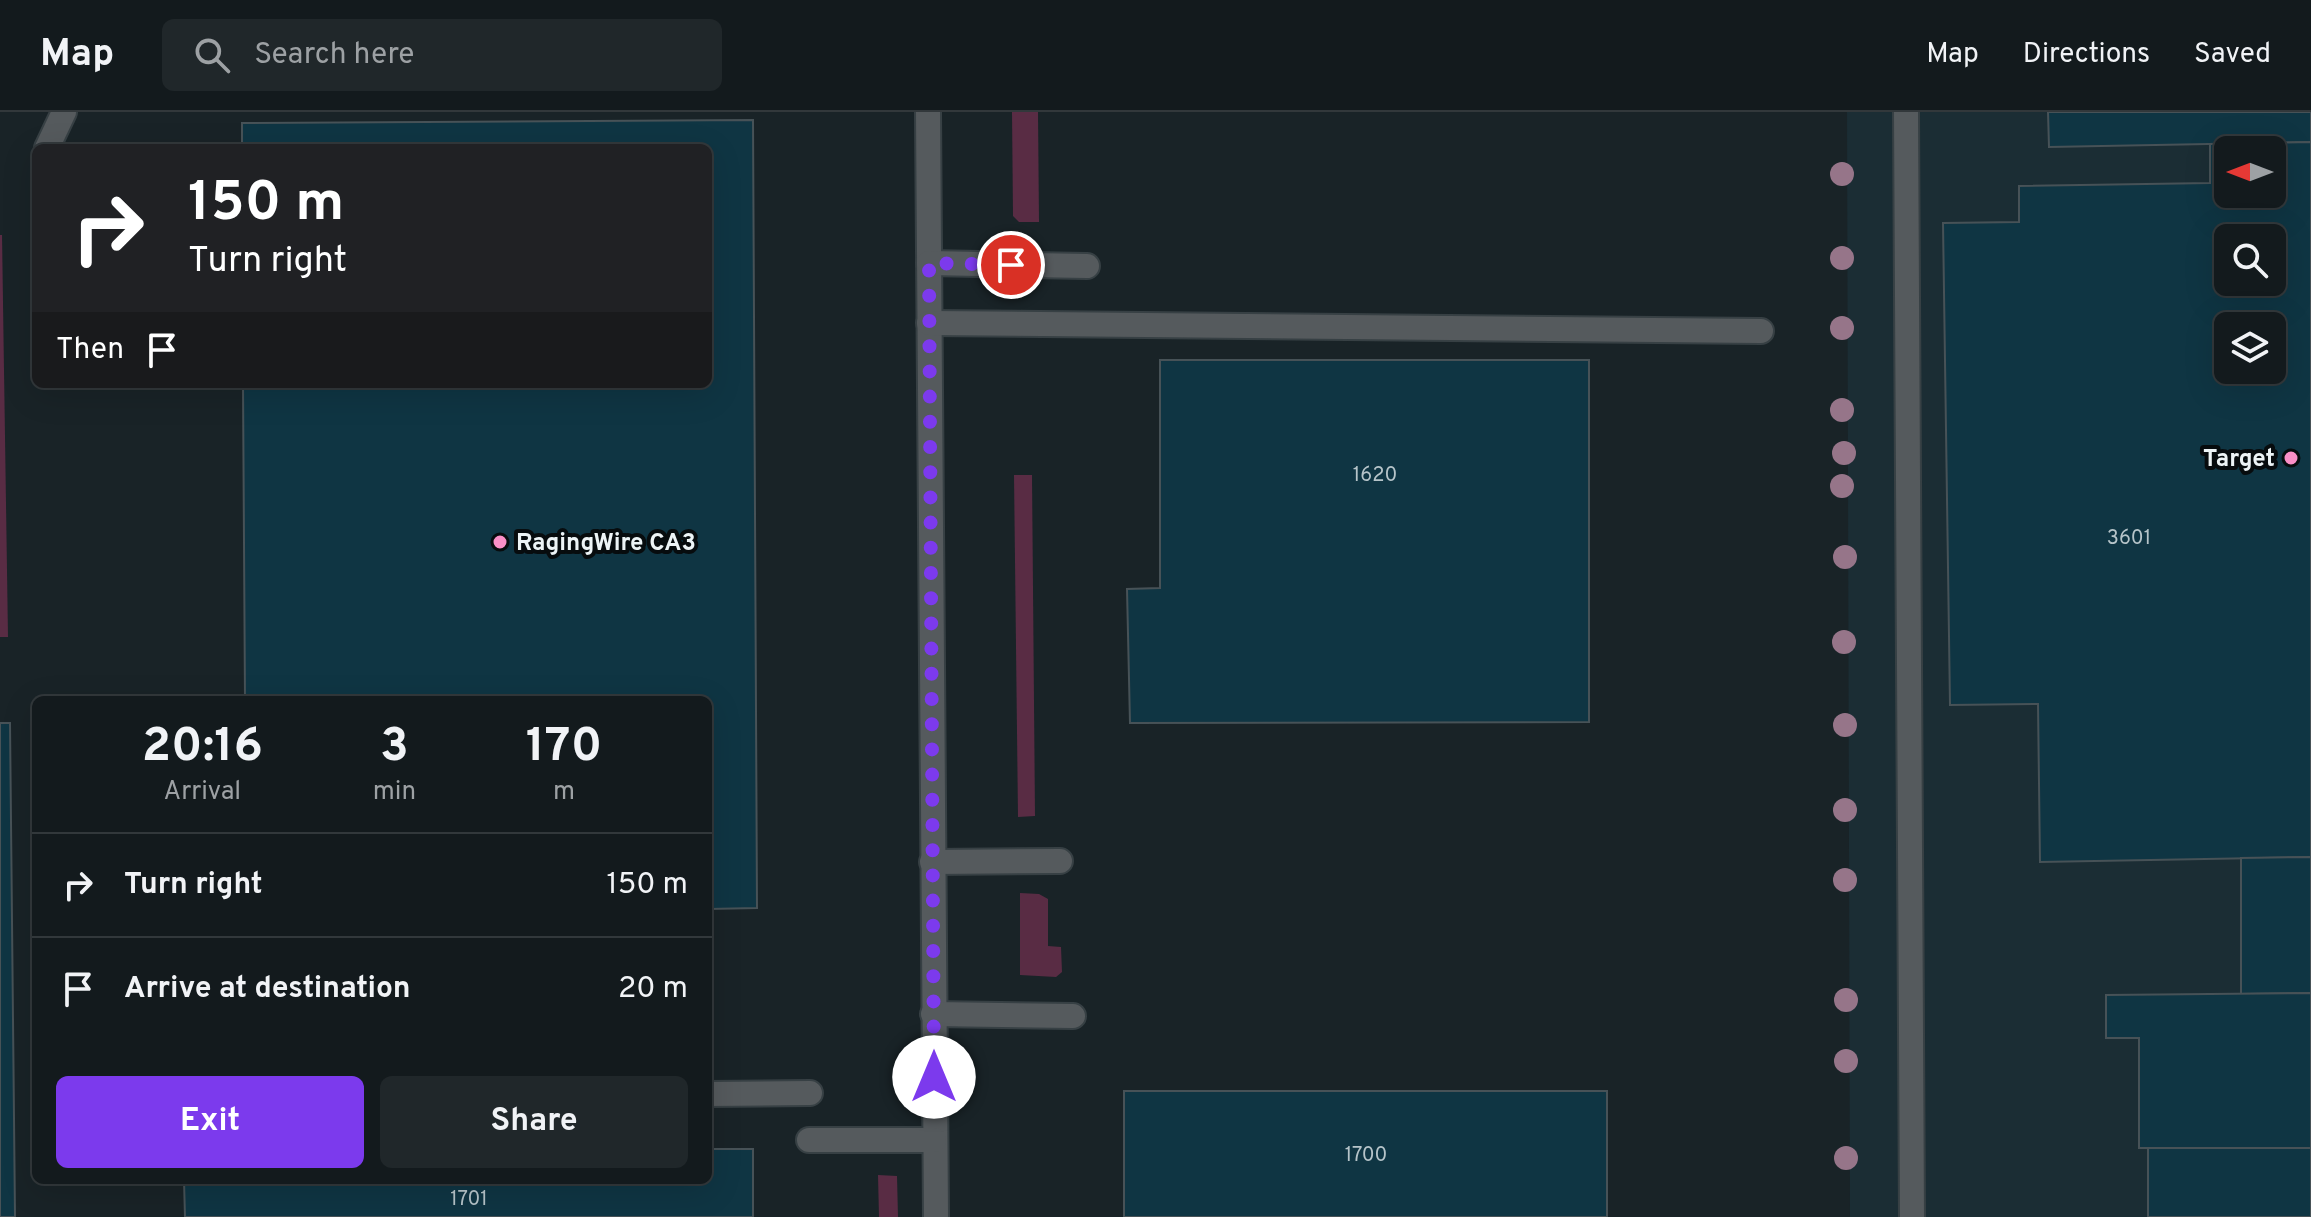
<!DOCTYPE html>
<html lang="en">
<head>
<meta charset="utf-8">
<style>
	:root { --surface:#131a1d; --page:#20272a; --text:#f1f3f6; --muted:#9da1a4; --line:#32383b; --accent:#7c3aed }
	body { margin:0; font-family:Overpass,sans-serif; background:var(--page); color:var(--text); height:100vh; display:flex; flex-direction:column; font-size:30px; white-space:nowrap }
	* { box-sizing:border-box; margin:0 }
	p { font-size:26px; color:var(--muted) }
	.icon { flex:none; width:44px; height:44px; fill:none; stroke:currentColor; stroke-width:2; stroke-linecap:round; stroke-linejoin:round }
	.map { position:relative; flex:1; overflow:hidden }
	.side { position:absolute; left:32px; top:584px; width:680px; height:488px; display:flex; flex-direction:column; background:var(--surface); border-radius:12px; box-shadow:0 8px 32px #0002,0 0 0 2px var(--line) }
	.side>* { flex:none }
	.top-card { position:absolute; left:32px; top:32px; width:680px; height:244px; border-radius:12px; box-shadow:0 8px 32px #0002,0 0 0 2px var(--line); background:#202124; color:#fff; overflow:hidden }
	.needle { width:52px; rotate:270deg }
	.buttons { position:absolute; left:2214px; top:24px; display:grid; gap:16px }
	.buttons a { display:grid; place-items:center; width:72px; height:72px; border-radius:12px; background:var(--surface); box-shadow:0 8px 32px #0002,0 0 0 2px var(--line); font-size:40px }
	.pin { position:absolute; display:grid; place-items:center; width:68px; height:68px; color:#fff; margin:-34px; border:4px solid #fff; border-radius:50%; box-shadow:0 2px 8px #0007 }
	.me { position:absolute; width:88px; margin:-44px; rotate:0deg; stroke-linejoin:round; filter:drop-shadow(0 0 6px #0008) }
	.turn { display:flex; align-items:center; gap:28px; height:168px; padding:0 24px; font-size:36px }
	.turn .icon { width:104px; height:104px; stroke-width:2.5 }
	.turn b { display:block; font-size:56px; line-height:68px }
	.then { display:flex; align-items:center; height:76px; padding:0 24px; background:#0003; gap:16px; font-size:30px }
	.eta { display:flex; justify-content:space-evenly; align-items:center; height:136px; text-align:center }
	.eta b { font-size:48px; font-weight:700; line-height:56px }
	.action { display:flex; gap:16px; margin-top:auto; padding:16px 24px }
	.action a { flex:1; height:92px; border-radius:12px; background:var(--accent); color:#fff; font-size:32px; font-weight:700; line-height:92px; text-align:center }
	.action a+a { background:var(--page); color:var(--text) }
	ul { padding:0; list-style:none }
	li { display:flex; align-items:center; gap:24px; height:104px; padding:0 24px; border-top:2px solid var(--line) }
	li div { flex:1 }
	li b { display:block; font-size:30px }
	li em { font-style:normal }
	header { display:flex; align-items:center; gap:48px; box-sizing:border-box; height:112px; padding:0 40px; background:var(--surface); border-bottom:2px solid var(--line) }
	header strong { font-size:38px }
	nav { display:flex; gap:44px; margin-inline-start:auto; font-size:28px }
	.search { width:560px; height:72px; background:var(--page); display:flex; align-items:center; gap:20px; box-sizing:border-box; padding:0 28px; border-radius:12px; color:var(--muted); font-size:30px }
	.map>svg:first-child { display:block }
</style>
</head>
<body>
<header>
<strong>Map</strong>
<div class="search"><svg class="icon" aria-label="search" viewBox="0 0 24 24"><circle cx="10" cy="10" r="6"/><path d="M15 15l6 6"/></svg>Search here</div>
<nav><a>Map</a><a>Directions</a><a>Saved</a></nav>
</header>
<div class="map">
<svg width="2311" height="1105" viewBox="0 0 2311 1105">
	<rect width="100%" height="100%" fill="#192327"/>
	<path fill="#1b2d34" fill-rule="evenodd" d="M1847,0H2311V1105H1850ZM2228,38H2272V82H2228ZM2228,126H2272V170H2228ZM2228,214H2272V258H2228Z"/>
	<g fill="#592c44">
		<path d="M1012,0H1038L1039,110H1019L1013,104Z"/>
		<path d="M0,123H2L8,525H0Z"/>
		<path d="M1014,363H1032L1035,704L1018,705Z"/>
		<path d="M1020,781L1039,782L1048,787V834L1061,835L1062,860L1056,865L1020,863Z"/>
		<path d="M878,1063L897,1064L898,1105H879Z"/>
	</g>
	<g fill="#0f3543" stroke="#475257" stroke-width="2" fill-rule="evenodd">
		<path d="M2048,0H2311V30L2049,35Z"/>
		<path d="M753,8L757,796L708,797V588H245L243,272H708V36H242V11Z"/>
		<path d="M2311,30V745L2040,750L2038,592L1950,593L1943,111L2019,110V74L2210,71V32ZM2228,38H2272V82H2228ZM2228,126H2272V170H2228ZM2228,214H2272V258H2228Z"/>
		<path d="M1160,248H1589V610L1130,611L1127,477L1160,476Z"/>
		<path d="M0,611H10L15,1105H0Z"/>
		<path d="M2311,745V881L2241,882V746Z"/>
		<path d="M2311,881V1036H2139V926H2106V883Z"/>
		<rect x="1124" y="979" width="483" height="126"/>
		<rect x="2148" y="1036" width="163" height="69"/>
		<path d="M708,1037H753V1105H185L184,1068H708Z"/>
	</g>
	<g fill="none" stroke-linecap="round" stroke-linejoin="round">
		<g stroke="#374044" stroke-width="28">
			<g id="minor">
				<path d="M928,0L936,1105"/>
				<path d="M1906,0L1912,1105"/>
				<path d="M47,36L64,0"/>
				<path d="M929,151L1087,154"/>
				<path d="M929,211L1761,219"/>
				<path d="M932,750L1060,749"/>
				<path d="M933,902L1073,904"/>
				<path d="M708,982L810,981"/>
				<path d="M809,1028H934"/>
			</g>
		</g>
		<use href="#minor" stroke="#555a5d" stroke-width="24"/>
	</g>
	<g fill="#967589">
		<circle cx="1842" cy="62" r="12"/>
		<circle cx="1842" cy="146" r="12"/>
		<circle cx="1842" cy="216" r="12"/>
		<circle cx="1842" cy="298" r="12"/>
		<circle cx="1844" cy="341" r="12"/>
		<circle cx="1842" cy="374" r="12"/>
		<circle cx="1845" cy="445" r="12"/>
		<circle cx="1844" cy="530" r="12"/>
		<circle cx="1845" cy="613" r="12"/>
		<circle cx="1845" cy="698" r="12"/>
		<circle cx="1845" cy="768" r="12"/>
		<circle cx="1846" cy="888" r="12"/>
		<circle cx="1846" cy="949" r="12"/>
		<circle cx="1846" cy="1046" r="12"/>
	</g>
	<g fill="none" stroke-linecap="round" stroke-linejoin="round">
		<path stroke="#7c3aed" stroke-width="14" stroke-dasharray="0 25.2" d="M934,965L929,151L1011,153"/>
	</g>
	<g fill="#fa8fc7" stroke="#070c0e" stroke-width="3">
		<circle cx="2291" cy="346" r="8"/>
		<circle cx="500" cy="430" r="8"/>
	</g>
	<g text-anchor="middle" stroke-width="8" stroke-linejoin="round" paint-order="stroke">
		<g font-size="20" fill="#b6c4c9">
			<text x="1375" y="369">1620</text>
			<text x="2129" y="432">3601</text>
			<text x="1366" y="1049">1700</text>
			<text x="469" y="1093">1701</text>
		</g>
		<g font-size="24" font-weight="bold" fill="#edf4f6" stroke="#070c0e" text-anchor="end">
			<text x="2275" y="354">Target</text>
			<text x="516" y="438" text-anchor="start">RagingWire CA3</text>
		</g>
	</g>
</svg>
<div class="buttons">
<a><svg class="needle" viewBox="-14 -14 28 28"><path d="M0-13l5 13h-10z" fill="#e53935"/><path d="M0 13l5-13h-10z" fill="#9da1a4"/></svg></a>
<a><svg class="icon" aria-label="search" viewBox="0 0 24 24"><circle cx="10" cy="10" r="6"/><path d="M15 15l6 6"/></svg></a>
<a><svg class="icon" aria-label="layers" viewBox="0 0 24 24"><path d="M12 4l9 5-9 5-9-5zM3 14l9 5 9-5"/></svg></a>
</div>
<div class="pin" style="left:1011px;top:153px;background:#d93025"><svg class="icon" aria-label="arrive" viewBox="0 0 24 24"><path d="M6 21V4h12l-3 4 3 4H6"/></svg></div>
<svg class="me" style="left:934px;top:965px" viewBox="-20 -20 40 40"><circle r="19" fill="#fff"/><path d="M0-13L10 11 0 6-10 11z" fill="#7c3aed"/></svg>
<div class="top-card">
<div class="turn"><svg class="icon" aria-label="right" viewBox="0 0 24 24"><path d="M7 20v-9h11M14 6l5 5-5 5"/></svg><div><b>150 m</b>Turn right</div></div>
<div class="then">Then<svg class="icon" aria-label="arrive" viewBox="0 0 24 24"><path d="M6 21V4h12l-3 4 3 4H6"/></svg></div>
</div>
<section class="side">
<div class="eta">
<div><b>20:16</b><p>Arrival</p></div>
<div><b>3</b><p>min</p></div>
<div><b>170</b><p>m</p></div>
</div>
<ul>
<li><svg class="icon" aria-label="right" viewBox="0 0 24 24"><path d="M7 20v-9h11M14 6l5 5-5 5"/></svg><div><b>Turn right</b></div><em>150 m</em></li>
<li><svg class="icon" aria-label="arrive" viewBox="0 0 24 24"><path d="M6 21V4h12l-3 4 3 4H6"/></svg><div><b>Arrive at destination</b></div><em>20 m</em></li>
</ul>
<div class="action"><a>Exit</a><a>Share</a></div>
</section>
</div>
</body>
</html>
